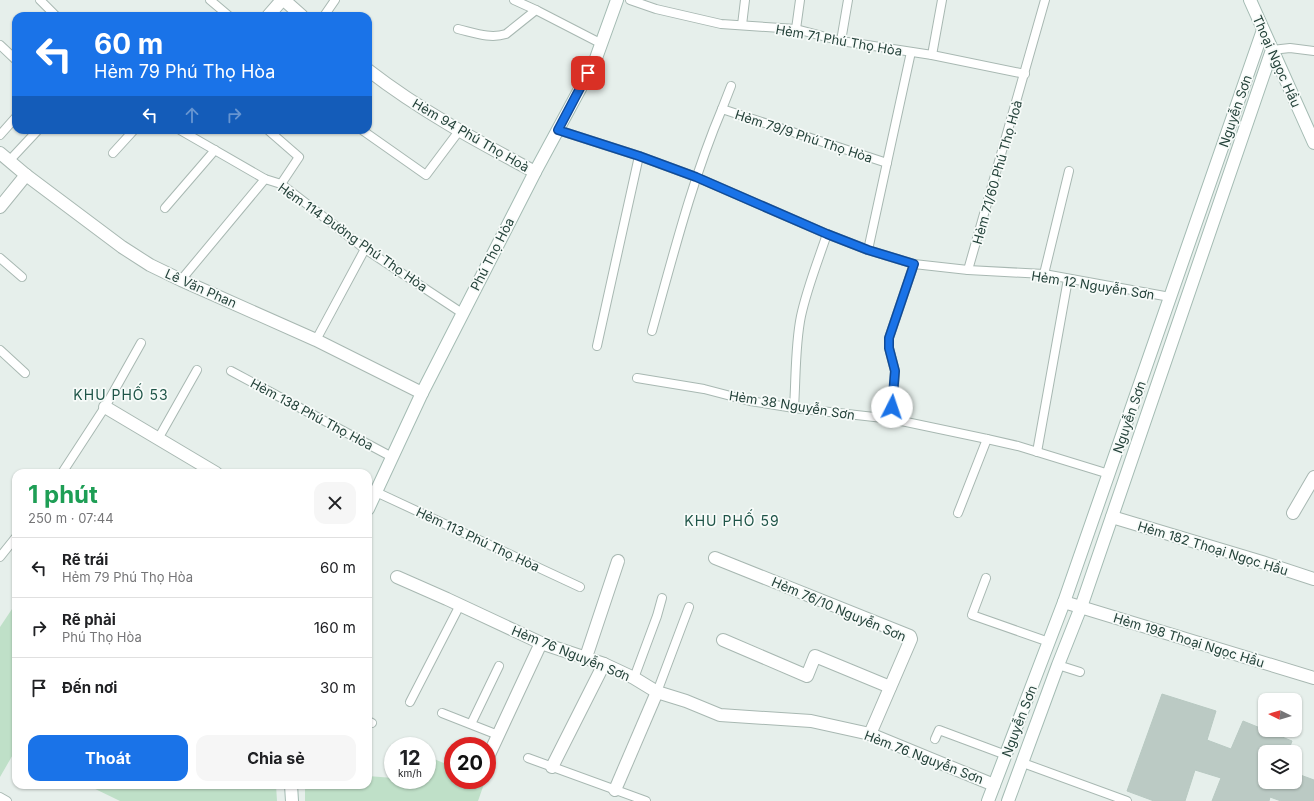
<!DOCTYPE html>
<html lang="vi">
<head>
<meta charset="utf-8">
<style>
	:root { --surface:#fff; --page:#f6f6f6; --text:#202124; --muted:#757577; --line:#e0e0e0; --accent:#1a73e8 }
	body { margin:0; font-family:Inter,sans-serif; background:var(--page); color:var(--text); height:100vh; display:flex; flex-direction:column; font-size:15px; white-space:nowrap }
	* { box-sizing:border-box; margin:0 }
	p { font-size:13px; color:var(--muted) }
	.icon { flex:none; width:22px; height:22px; fill:none; stroke:currentColor; stroke-width:2; stroke-linecap:round; stroke-linejoin:round }
	.map { position:relative; flex:1; overflow:hidden }
	.panel { position:absolute; left:12px; top:469px; width:360px; height:320px; display:flex; flex-direction:column; background:var(--surface); border-radius:12px; box-shadow:0 1px 3px #0004 }
	.panel>* { flex:none }
	.hud { position:absolute; left:12px; top:12px; width:360px; height:122px; border-radius:12px; box-shadow:0 1px 3px #0004; background:#1a73e8; color:#fff; overflow:hidden }
	.needle { width:26px; rotate:275deg }
	.buttons { position:absolute; left:1258px; top:693px; display:grid; gap:8px }
	.buttons a { display:grid; place-items:center; width:44px; height:44px; border-radius:8px; background:var(--surface); box-shadow:0 1px 3px #0004; font-size:20px }
	.speed { position:absolute; left:384px; top:737px; display:flex; gap:8px; font-size:20px; font-weight:700; text-align:center }
	.speed>* { display:grid; place-content:center; width:52px; height:52px; border-radius:50%; background:var(--surface); box-shadow:0 1px 3px #0004; line-height:1 }
	.speed small { font-size:10px; font-weight:400 }
	.speed .limit { border:6px solid #d22; background:#fff; color:#111 }
	.pin { position:absolute; display:grid; place-items:center; width:34px; height:34px; color:#fff; margin:-17px; border-radius:8px; box-shadow:0 2px 6px #0006 }
	.me { position:absolute; width:44px; margin:-22px; rotate:4deg; stroke-linejoin:round; filter:drop-shadow(0 0 3px #0008) }
	.turn { display:flex; align-items:center; gap:14px; height:84px; padding:0 16px; font-size:18px }
	.turn .icon { width:52px; height:52px; stroke-width:2.5 }
	.turn b { display:block; font-size:28px; line-height:34px }
	.lanes { display:flex; align-items:center; height:38px; padding:0 16px; background:#0003; justify-content:center; gap:20px; direction:ltr }
	.lanes .off { opacity:.35 }
	.round { display:grid; place-items:center; flex:none; width:42px; height:42px; border-radius:12px; background:var(--page) }
	.overview { display:flex; align-items:center; justify-content:space-between; height:68px; padding:0 16px }
	h1 { font-size:24px; font-weight:700; line-height:30px; color:#1e9e55 }
	.action { display:flex; gap:8px; margin-top:auto; padding:8px 16px }
	.action a { flex:1; height:46px; border-radius:12px; background:var(--accent); color:#fff; font-size:16px; font-weight:700; line-height:46px; text-align:center }
	.action a+a { background:var(--page); color:var(--text) }
	ul { padding:0; list-style:none }
	li { display:flex; align-items:center; gap:12px; height:60px; padding:0 16px; border-top:1px solid var(--line) }
	li div { flex:1 }
	li b { display:block; font-size:15px }
	li em { font-style:normal }
	.map>svg:first-child { display:block }
</style>
</head>
<body>
<div class="map">
<svg width="1314" height="801" viewBox="0 0 1314 801">
	<rect width="100%" height="100%" fill="#e6efeb"/>
	<g fill="#bfe0c8">
		<path d="M16,603V751H15L0,777V627Z"/>
		<path d="M427,756L453,767V780H483L485,781L478,801H305V785H368V776L393,778V780H427Z"/>
		<path d="M87,785H276L277,801H120Z"/>
	</g>
	<path fill="#bbcac4" stroke="#b8c9c2" d="M1162,694L1216,711L1207,740L1231,749L1243,721L1292,741L1288,752H1265V782H1295V773L1314,780V801H1281L1270,797L1269,801H1212L1221,778L1195,770L1185,801H1154L1127,791Z"/>
	<g fill="none" stroke-linecap="round" stroke-linejoin="round">
		<g stroke="#a8b8b2" stroke-width="10">
			<g id="lane">
				<path d="M40,0L56,16"/>
				<path d="M210,0L229,16"/>
				<path d="M514,0L536,10"/>
				<path d="M630,0L656,9L721,24L796,29L841,41L932,55L1025,74"/>
				<path d="M324,16L335,0"/>
				<path d="M742,25L745,0"/>
				<path d="M458,29C475,33 490,39 506,34L536,10L602,44"/>
				<path d="M796,29L800,0"/>
				<path d="M841,41L848,0"/>
				<path d="M0,45L16,60"/>
				<path d="M1272,50L1290,48L1314,51"/>
				<path d="M932,55L942,0"/>
				<path d="M722,109L731,86"/>
				<path d="M180,130L265,179L281,184L365,249L462,313"/>
				<path d="M268,130L299,157L281,184"/>
				<path d="M362,130L426,175L459,131"/>
				<path d="M558,130L639,156L696,177L827,234L868,250L914,264L968,270L1044,274L1170,297"/>
				<path d="M0,135L16,117"/>
				<path d="M113,153L134,130"/>
				<path d="M9,161L38,130"/>
				<path d="M165,208L215,150"/>
				<path d="M868,250L911,52"/>
				<path d="M0,258L22,277"/>
				<path d="M968,270L1045,0"/>
				<path d="M1044,274L1069,171"/>
				<path d="M181,280L265,179"/>
				<path d="M652,331C673,256 692,180 722,109L887,163"/>
				<path d="M316,340L365,249"/>
				<path d="M597,346L639,156"/>
				<path d="M0,350L25,373"/>
				<path d="M231,371L392,457"/>
				<path d="M637,378L704,389L750,401L794,408L892,419L987,439L1018,446L1109,474"/>
				<path d="M794,408C796,377 795,345 801,316C807,288 818,261 827,234"/>
				<path d="M892,419L895,371L889,348V338L914,264"/>
				<path d="M158,439L197,370"/>
				<path d="M1037,452L1068,279"/>
				<path d="M62,473L105,407L141,343"/>
				<path d="M376,492L580,587"/>
				<path d="M958,513L987,439"/>
				<path d="M0,557L16,537"/>
				<path d="M986,578L972,615L1049,642"/>
				<path d="M1058,665L1080,672"/>
				<path d="M634,678L657,616L662,598"/>
				<path d="M657,692L689,607"/>
				<path d="M410,702L460,605"/>
				<path d="M442,713L498,735"/>
				<path d="M368,721L372,723"/>
				<path d="M471,724L499,666"/>
				<path d="M935,739L939,730L1006,755"/>
				<path d="M528,758L646,801"/>
				<path d="M1023,763L1127,801"/>
				<path d="M0,797L7,801"/>
			</g>
		</g>
		<g stroke="#a8b8b2" stroke-width="14">
			<g id="street">
				<path d="M284,0L302,16"/>
				<path d="M268,16L282,0"/>
				<path d="M368,70C421,111 477,141 535,172"/>
				<path d="M0,153L26,175L122,247L150,265L181,280L316,340L422,393"/>
				<path d="M0,207L26,175"/>
				<path d="M105,407L216,473"/>
				<path d="M1293,513L1314,477"/>
				<path d="M1112,517L1262,562L1314,579"/>
				<path d="M715,558L910,636L911,639L870,734"/>
				<path d="M397,577L447,599L541,643L604,664L634,678L657,692L686,701L720,715L811,721L870,734L994,785"/>
				<path d="M1064,602L1314,678"/>
				<path d="M723,640L807,676L815,656L890,687"/>
				<path d="M586,657L618,561"/>
				<path d="M487,759L541,643"/>
				<path d="M552,767L604,664"/>
				<path d="M615,790L657,692"/>
			</g>
		</g>
		<g stroke="#a4bbb3" stroke-width="14">
			<g id="secondary">
				<path d="M1250,0L1314,143"/>
				<path d="M368,509L422,393L535,172L595,61L617,0"/>
				<path d="M291,785L292,801"/>
				<path d="M988,801L1064,602L1263,30"/>
				<path d="M1008,801L1058,665L1081,607L1272,50"/>
			</g>
		</g>
		<use href="#lane" stroke="#fff" stroke-width="8"/>
		<use href="#street" stroke="#fff" stroke-width="12"/>
		<use href="#secondary" stroke="#fff" stroke-width="12"/>
	</g>
	<g fill="none" stroke-linecap="round" stroke-linejoin="round">
		<g stroke="#114b97" stroke-width="10">
			<path id="route" d="M588,73L558,130L639,156L696,177L827,234L868,250L914,264L889,338V348L895,371L892,407"/>
		</g>
		<use href="#route" stroke="#1a73e8" stroke-width="7"/>
	</g>
	<g text-anchor="middle" stroke-width="3.5" stroke-linejoin="round" paint-order="stroke">
		<g font-size="13" fill="#24423a" stroke="#f7fbf9">
			<text transform="translate(839 40) rotate(10)" y="5">Hẻm 71 Phú Thọ Hòa</text>
			<text transform="translate(1277 61) rotate(66)" y="5">Thoại Ngọc Hầu</text>
			<text transform="translate(1235 111) rotate(-71)" y="5">Nguyễn Sơn</text>
			<text transform="translate(471 135) rotate(30)" y="5">Hẻm 94 Phú Thọ Hoà</text>
			<text transform="translate(804 136) rotate(18)" y="5">Hẻm 79/9 Phú Thọ Hòa</text>
			<text transform="translate(997 172) rotate(-74)" y="5">Hẻm 71/60 Phú Thọ Hoà</text>
			<text transform="translate(353 237) rotate(35)" y="5">Hẻm 114 Đường Phú Thọ Hòa</text>
			<text transform="translate(492 254) rotate(-63)" y="5">Phú Thọ Hòa</text>
			<text transform="translate(1093 285) rotate(9)" y="5">Hẻm 12 Nguyễn Sơn</text>
			<text transform="translate(201 288) rotate(24)" y="5">Lê Văn Phan</text>
			<text transform="translate(792 405) rotate(9)" y="5">Hẻm 38 Nguyễn Sơn</text>
			<text transform="translate(312 414) rotate(28)" y="5">Hẻm 138 Phú Thọ Hòa</text>
			<text transform="translate(1129 417) rotate(-71)" y="5">Nguyễn Sơn</text>
			<text transform="translate(478 539) rotate(25)" y="5">Hẻm 113 Phú Thọ Hòa</text>
			<text transform="translate(1213 548) rotate(17)" y="5">Hẻm 182 Thoại Ngọc Hầu</text>
			<text transform="translate(839 609) rotate(23)" y="5">Hẻm 76/10 Nguyễn Sơn</text>
			<text transform="translate(1189 640) rotate(17)" y="5">Hẻm 198 Thoại Ngọc Hầu</text>
			<text transform="translate(571 653) rotate(22)" y="5">Hẻm 76 Nguyễn Sơn</text>
			<text transform="translate(1019 721) rotate(-69)" y="5">Nguyễn Sơn</text>
			<text transform="translate(924 757) rotate(21)" y="5">Hẻm 76 Nguyễn Sơn</text>
		</g>
		<g font-size="14" letter-spacing="1" fill="#1f5548" stroke="#f7fbf9">
			<text x="121" y="400">KHU PHỐ 53</text>
			<text x="732" y="526">KHU PHỐ 59</text>
		</g>
	</g>
</svg>
<div class="buttons">
<a><svg class="needle" viewBox="-14 -14 28 28"><path d="M0-13l5 13h-10z" fill="#e53935"/><path d="M0 13l5-13h-10z" fill="#757577"/></svg></a>
<a><svg class="icon" aria-label="layers" viewBox="0 0 24 24"><path d="M12 4l9 5-9 5-9-5zM3 14l9 5 9-5"/></svg></a>
</div>
<div class="speed"><div>12<small>km/h</small></div><div class="limit">20</div></div>
<div class="pin" style="left:588px;top:73px;background:#d93025"><svg class="icon" aria-label="arrive" viewBox="0 0 24 24"><path d="M6 21V4h12l-3 4 3 4H6"/></svg></div>
<svg class="me" style="left:892px;top:407px" viewBox="-20 -20 40 40"><circle r="19" fill="#fff"/><path d="M0-13L10 11 0 6-10 11z" fill="#1a73e8"/></svg>
<div class="hud">
<div class="turn"><svg class="icon" aria-label="left" viewBox="0 0 24 24"><path d="M17 20v-9H6M10 6l-5 5 5 5"/></svg><div><b>60 m</b>Hẻm 79 Phú Thọ Hòa</div></div>
<div class="lanes"><svg class="icon" aria-label="left" viewBox="0 0 24 24"><path d="M17 20v-9H6M10 6l-5 5 5 5"/></svg><svg class="icon off" aria-label="ahead" viewBox="0 0 24 24"><path d="M12 20V5M6 11l6-6 6 6"/></svg><svg class="icon off" aria-label="right" viewBox="0 0 24 24"><path d="M7 20v-9h11M14 6l5 5-5 5"/></svg></div>
</div>
<section class="panel">
<div class="overview"><div><h1>1 phút</h1><p>250 m · 07:44</p></div><a class="round"><svg class="icon" aria-label="close" viewBox="0 0 24 24"><path d="M6 6l12 12M18 6L6 18"/></svg></a></div>
<ul>
<li><svg class="icon" aria-label="left" viewBox="0 0 24 24"><path d="M17 20v-9H6M10 6l-5 5 5 5"/></svg><div><b>Rẽ trái</b><p>Hẻm 79 Phú Thọ Hòa</p></div><em>60 m</em></li>
<li><svg class="icon" aria-label="right" viewBox="0 0 24 24"><path d="M7 20v-9h11M14 6l5 5-5 5"/></svg><div><b>Rẽ phải</b><p>Phú Thọ Hòa</p></div><em>160 m</em></li>
<li><svg class="icon" aria-label="arrive" viewBox="0 0 24 24"><path d="M6 21V4h12l-3 4 3 4H6"/></svg><div><b>Đến nơi</b></div><em>30 m</em></li>
</ul>
<div class="action"><a>Thoát</a><a>Chia sẻ</a></div>
</section>
</div>
</body>
</html>
